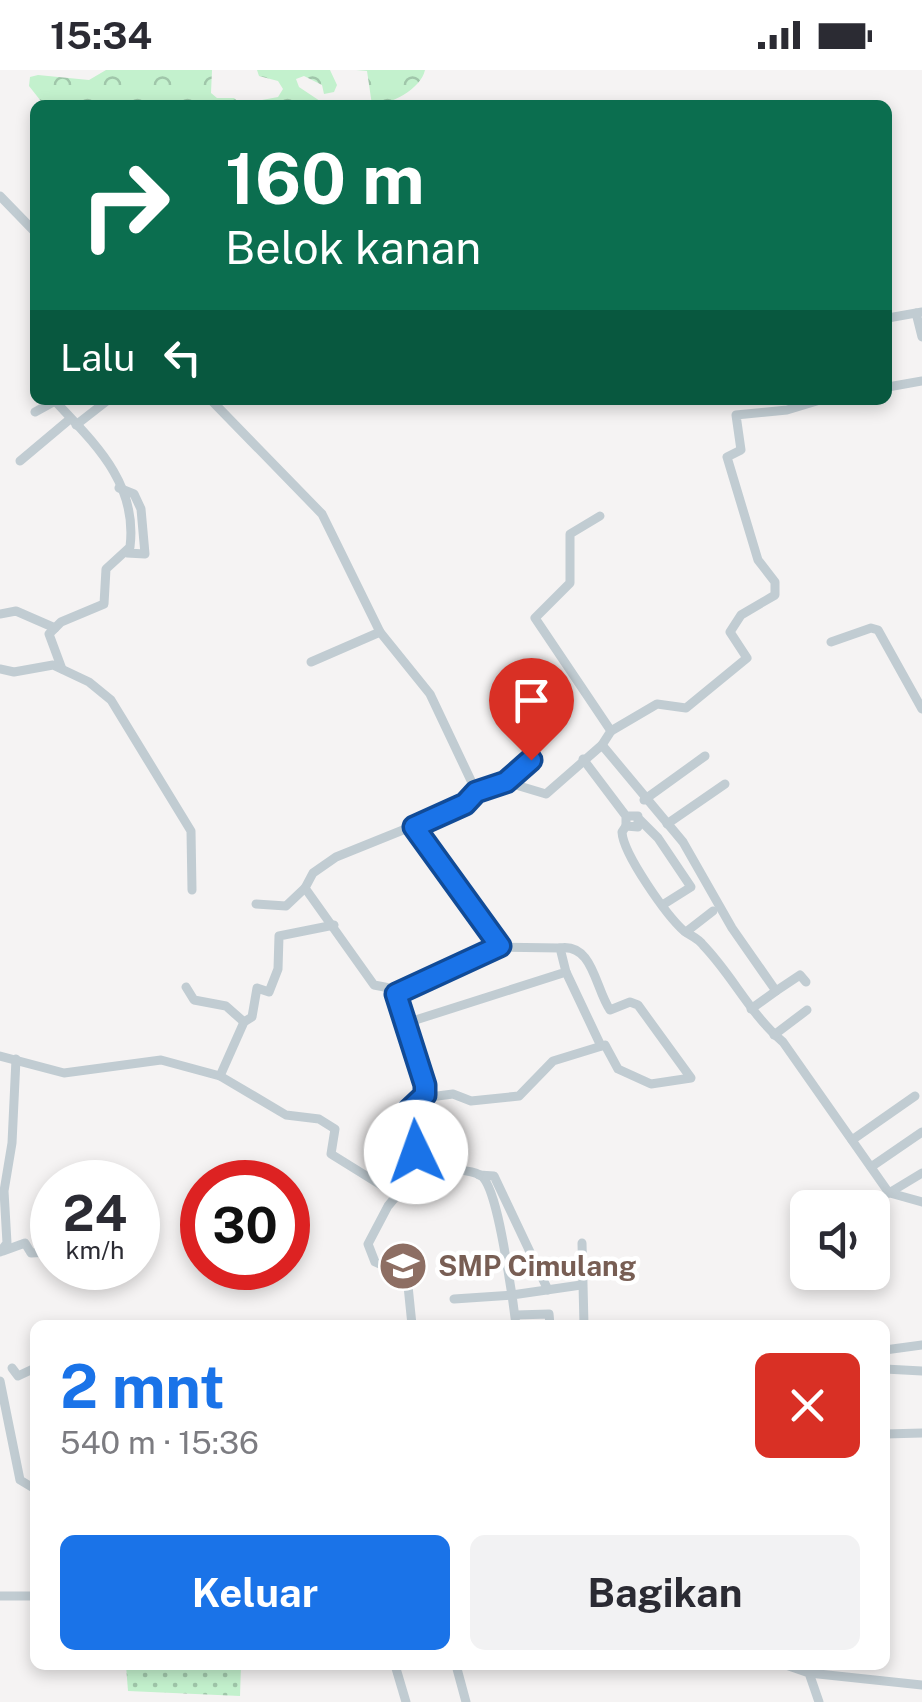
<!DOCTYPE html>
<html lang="id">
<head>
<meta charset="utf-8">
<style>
	:root { --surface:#fff; --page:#f2f2f3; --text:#2b2b33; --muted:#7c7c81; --accent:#1a73e8 }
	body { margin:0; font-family:"Public Sans",sans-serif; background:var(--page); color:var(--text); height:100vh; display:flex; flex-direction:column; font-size:38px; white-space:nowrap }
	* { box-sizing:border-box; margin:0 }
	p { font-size:32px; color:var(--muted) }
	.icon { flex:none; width:55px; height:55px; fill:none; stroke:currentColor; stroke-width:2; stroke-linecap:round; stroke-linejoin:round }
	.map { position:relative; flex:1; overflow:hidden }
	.side { position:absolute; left:30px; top:1250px; width:860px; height:350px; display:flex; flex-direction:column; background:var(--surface); border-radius:15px; box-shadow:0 5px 15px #0003 }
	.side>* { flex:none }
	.guide { position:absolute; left:30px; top:30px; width:862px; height:305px; border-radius:15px; box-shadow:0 5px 15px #0003; background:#0b6e4f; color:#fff; overflow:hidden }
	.buttons { position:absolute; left:790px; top:1120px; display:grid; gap:20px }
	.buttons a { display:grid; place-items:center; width:100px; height:100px; border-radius:15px; background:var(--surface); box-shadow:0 5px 15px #0003; font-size:50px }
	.speed { position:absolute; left:30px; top:1090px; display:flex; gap:20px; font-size:50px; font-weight:700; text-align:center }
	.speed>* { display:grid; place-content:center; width:130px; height:130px; border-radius:50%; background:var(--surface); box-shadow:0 5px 15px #0003; line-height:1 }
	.speed small { font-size:25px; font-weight:400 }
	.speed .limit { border:15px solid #d22; background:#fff; color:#111 }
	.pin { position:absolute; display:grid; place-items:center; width:85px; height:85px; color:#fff; margin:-102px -42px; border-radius:50% 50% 50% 0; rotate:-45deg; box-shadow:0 0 10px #0007 }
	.pin .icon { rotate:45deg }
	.me { position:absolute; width:110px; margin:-55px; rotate:357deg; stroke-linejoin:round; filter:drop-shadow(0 0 8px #0008) }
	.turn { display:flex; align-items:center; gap:35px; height:210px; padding:0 30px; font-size:45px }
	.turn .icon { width:130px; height:130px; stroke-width:2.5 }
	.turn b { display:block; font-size:70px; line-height:85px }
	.then { display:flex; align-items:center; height:95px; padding:0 30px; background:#0003; gap:20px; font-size:38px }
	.round { display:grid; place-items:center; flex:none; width:105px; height:105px; border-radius:15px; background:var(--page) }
	.summary { display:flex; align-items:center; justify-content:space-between; height:170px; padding:0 30px }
	h1 { font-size:60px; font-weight:700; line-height:75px; color:var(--accent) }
	.action { display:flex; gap:20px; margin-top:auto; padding:20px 30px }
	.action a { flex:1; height:115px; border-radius:15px; background:var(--accent); color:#fff; font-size:40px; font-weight:700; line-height:115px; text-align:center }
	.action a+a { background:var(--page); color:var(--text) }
	.status { display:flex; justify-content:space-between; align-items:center; height:70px; padding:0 50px; background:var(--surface); direction:ltr }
	.status svg { height:28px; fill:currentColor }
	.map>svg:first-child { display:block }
</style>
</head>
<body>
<div class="status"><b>15:34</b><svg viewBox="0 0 49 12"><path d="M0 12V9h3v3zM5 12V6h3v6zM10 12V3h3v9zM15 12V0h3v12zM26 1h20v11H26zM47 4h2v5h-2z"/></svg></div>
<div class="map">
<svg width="922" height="1632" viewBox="0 0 922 1632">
	<defs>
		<pattern id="green-dots" width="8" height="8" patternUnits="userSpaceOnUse" patternTransform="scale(2.5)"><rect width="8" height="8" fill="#c3f1cd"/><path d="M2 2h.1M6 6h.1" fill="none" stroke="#a0c6aa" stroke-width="1.8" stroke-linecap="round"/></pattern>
		<pattern id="forest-crowns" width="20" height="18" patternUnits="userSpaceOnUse" patternTransform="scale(2.5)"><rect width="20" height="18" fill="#c3f1cd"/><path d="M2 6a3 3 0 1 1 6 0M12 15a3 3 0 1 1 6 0" fill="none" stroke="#a0c6aa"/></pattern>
	</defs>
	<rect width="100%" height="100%" fill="#f5f3f3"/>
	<path fill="url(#green-dots)" d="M126,1595H241L240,1626L128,1621Z"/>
	<g fill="url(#forest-crowns)">
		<path d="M106,0H212L211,23L217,28H234L242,35H44L29,16L30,7L38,5L89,10Z"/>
		<path d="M257,0H330L337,15L334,22L324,24L322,15L304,6L296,9L299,17L320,31L316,35H263L262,30L278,27L283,19L278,11L259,6Z"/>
		<path d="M356,0H425C421,19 390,35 372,35L367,1Z"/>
	</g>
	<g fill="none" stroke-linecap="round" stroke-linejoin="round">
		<g stroke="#c1ccd2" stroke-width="9">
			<path d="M0,126L35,162"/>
			<path d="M916,243L922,267"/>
			<path d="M888,248L922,242"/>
			<path d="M888,317L922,311"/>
			<path d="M211,330L322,444L380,562L430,624L475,719L465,735L336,787L313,803L305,818L374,915L400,920L395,924C401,934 425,1012 426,1024L409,1041L418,1100L388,1136L368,1174L375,1192L407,1206L412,1255"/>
			<path d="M35,342L55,331C94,373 138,413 130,477L106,499L104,534L61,552L49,564L62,599"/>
			<path d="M76,355L108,330"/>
			<path d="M20,391L70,349"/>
			<path d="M119,418L134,424L141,439L145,484L127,483"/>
			<path d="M600,446L570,464V513L535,548L611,661L602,675"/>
			<path d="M0,544L16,541L55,558"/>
			<path d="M831,572L871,558L878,560L922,639"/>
			<path d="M311,592L380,562"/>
			<path d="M0,599L14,602L53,595L89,612L111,630L191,761L192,820"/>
			<path d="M611,661L657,634L686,638L747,588L730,562L741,545L775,525V512L758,490L727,387L741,380L736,345L787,340L820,330"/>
			<path d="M583,689L626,746V756L638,757V746H626"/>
			<path d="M506,712L530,692V685"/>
			<path d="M475,722L506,712L546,724L602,675L683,772L732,858L776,921L751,939"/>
			<path d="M644,730L705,686"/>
			<path d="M640,750L658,768L691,817L664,834"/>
			<path d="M667,754L725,714"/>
			<path d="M626,756L622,762C623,784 667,846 684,861C691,866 698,868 703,875C733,906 750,944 783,972L889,1123L922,1103"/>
			<path d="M413,757L500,876"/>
			<path d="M256,834L286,836L305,818"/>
			<path d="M686,862L713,841"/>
			<path d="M566,902L601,976"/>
			<path d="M186,917L194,930L226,936L244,952"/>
			<path d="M400,920L493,877L560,878L566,902L403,954"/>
			<path d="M776,921L800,905L806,912"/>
			<path d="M774,965L807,940"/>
			<path d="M0,986L64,1003L161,990L220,1006L244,952L252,947L257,918L269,922L278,899L279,866L334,855"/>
			<path d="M220,1006L286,1045L319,1049L335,1059L331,1084L397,1125"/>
			<path d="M422,1028L453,1024L471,1031L519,1026L553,991L605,975L618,999L651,1014L691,1008L638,935L630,932L610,940C595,918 593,873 560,878"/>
			<path d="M852,1070L915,1026"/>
			<path d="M871,1097L922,1062"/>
			<path d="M418,1100C435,1101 465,1097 480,1105C497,1114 508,1204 512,1225L454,1229"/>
			<path d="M479,1105L494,1106L548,1220"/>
			<path d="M890,1123L922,1132"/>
			<path d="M582,1173L584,1255"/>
			<path d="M3,1181L25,1173L31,1183L52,1182"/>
			<path d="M0,1182L7,1173L4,1121L12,1073L16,989"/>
			<path d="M516,1245L549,1244L550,1255"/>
			<path d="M516,1255L512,1225L581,1215"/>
			<path d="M885,1280L922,1275"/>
			<path d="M12,1298L18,1306L35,1298"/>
			<path d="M885,1299L922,1301"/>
			<path d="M0,1311L20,1410L35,1419"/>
			<path d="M885,1364L922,1363"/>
			<path d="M0,1526H35"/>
			<path d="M395,1595L406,1632"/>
			<path d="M456,1595L466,1632"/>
			<path d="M786,1595L809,1603L819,1632"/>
			<path d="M809,1603L922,1615"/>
		</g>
	</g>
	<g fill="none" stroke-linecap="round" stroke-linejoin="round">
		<g stroke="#114b97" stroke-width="25">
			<path id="route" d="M416,1082L409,1040L425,1025V1015L396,924L500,876L414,757L465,734L476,722L506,712L531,690"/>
		</g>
		<use href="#route" stroke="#1a73e8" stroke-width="18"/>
	</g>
	<defs>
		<g id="school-disc" transform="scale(2.5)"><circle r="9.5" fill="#8d6e63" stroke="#fff"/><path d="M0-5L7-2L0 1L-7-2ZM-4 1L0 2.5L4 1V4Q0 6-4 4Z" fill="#fff"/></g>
	</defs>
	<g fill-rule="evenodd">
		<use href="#school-disc" x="403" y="1196"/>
	</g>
	<g text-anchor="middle" stroke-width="9" stroke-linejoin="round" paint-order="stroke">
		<g font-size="28" font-weight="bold" fill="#785e54" stroke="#fff" text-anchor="start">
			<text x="438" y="1206">SMP Cimulang</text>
		</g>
	</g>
</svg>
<div class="buttons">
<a><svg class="icon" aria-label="sound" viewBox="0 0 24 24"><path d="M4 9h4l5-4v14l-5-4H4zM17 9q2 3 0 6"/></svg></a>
</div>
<div class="speed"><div>24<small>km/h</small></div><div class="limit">30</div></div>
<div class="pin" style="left:531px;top:690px;background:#d93025"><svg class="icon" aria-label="arrive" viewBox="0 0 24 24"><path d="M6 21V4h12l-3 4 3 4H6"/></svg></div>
<svg class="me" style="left:416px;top:1082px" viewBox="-20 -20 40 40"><circle r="19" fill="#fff"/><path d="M0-13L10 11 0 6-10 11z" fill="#1a73e8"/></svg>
<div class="guide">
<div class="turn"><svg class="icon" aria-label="right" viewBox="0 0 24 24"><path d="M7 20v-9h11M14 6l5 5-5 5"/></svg><div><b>160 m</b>Belok kanan</div></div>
<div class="then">Lalu<svg class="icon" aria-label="left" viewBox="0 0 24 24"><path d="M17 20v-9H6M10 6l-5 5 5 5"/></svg></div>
</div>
<section class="side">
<div class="summary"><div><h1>2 mnt</h1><p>540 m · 15:36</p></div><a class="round" style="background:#d93025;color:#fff"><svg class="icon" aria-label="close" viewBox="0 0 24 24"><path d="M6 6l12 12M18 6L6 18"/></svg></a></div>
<div class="action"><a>Keluar</a><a>Bagikan</a></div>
</section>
</div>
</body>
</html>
